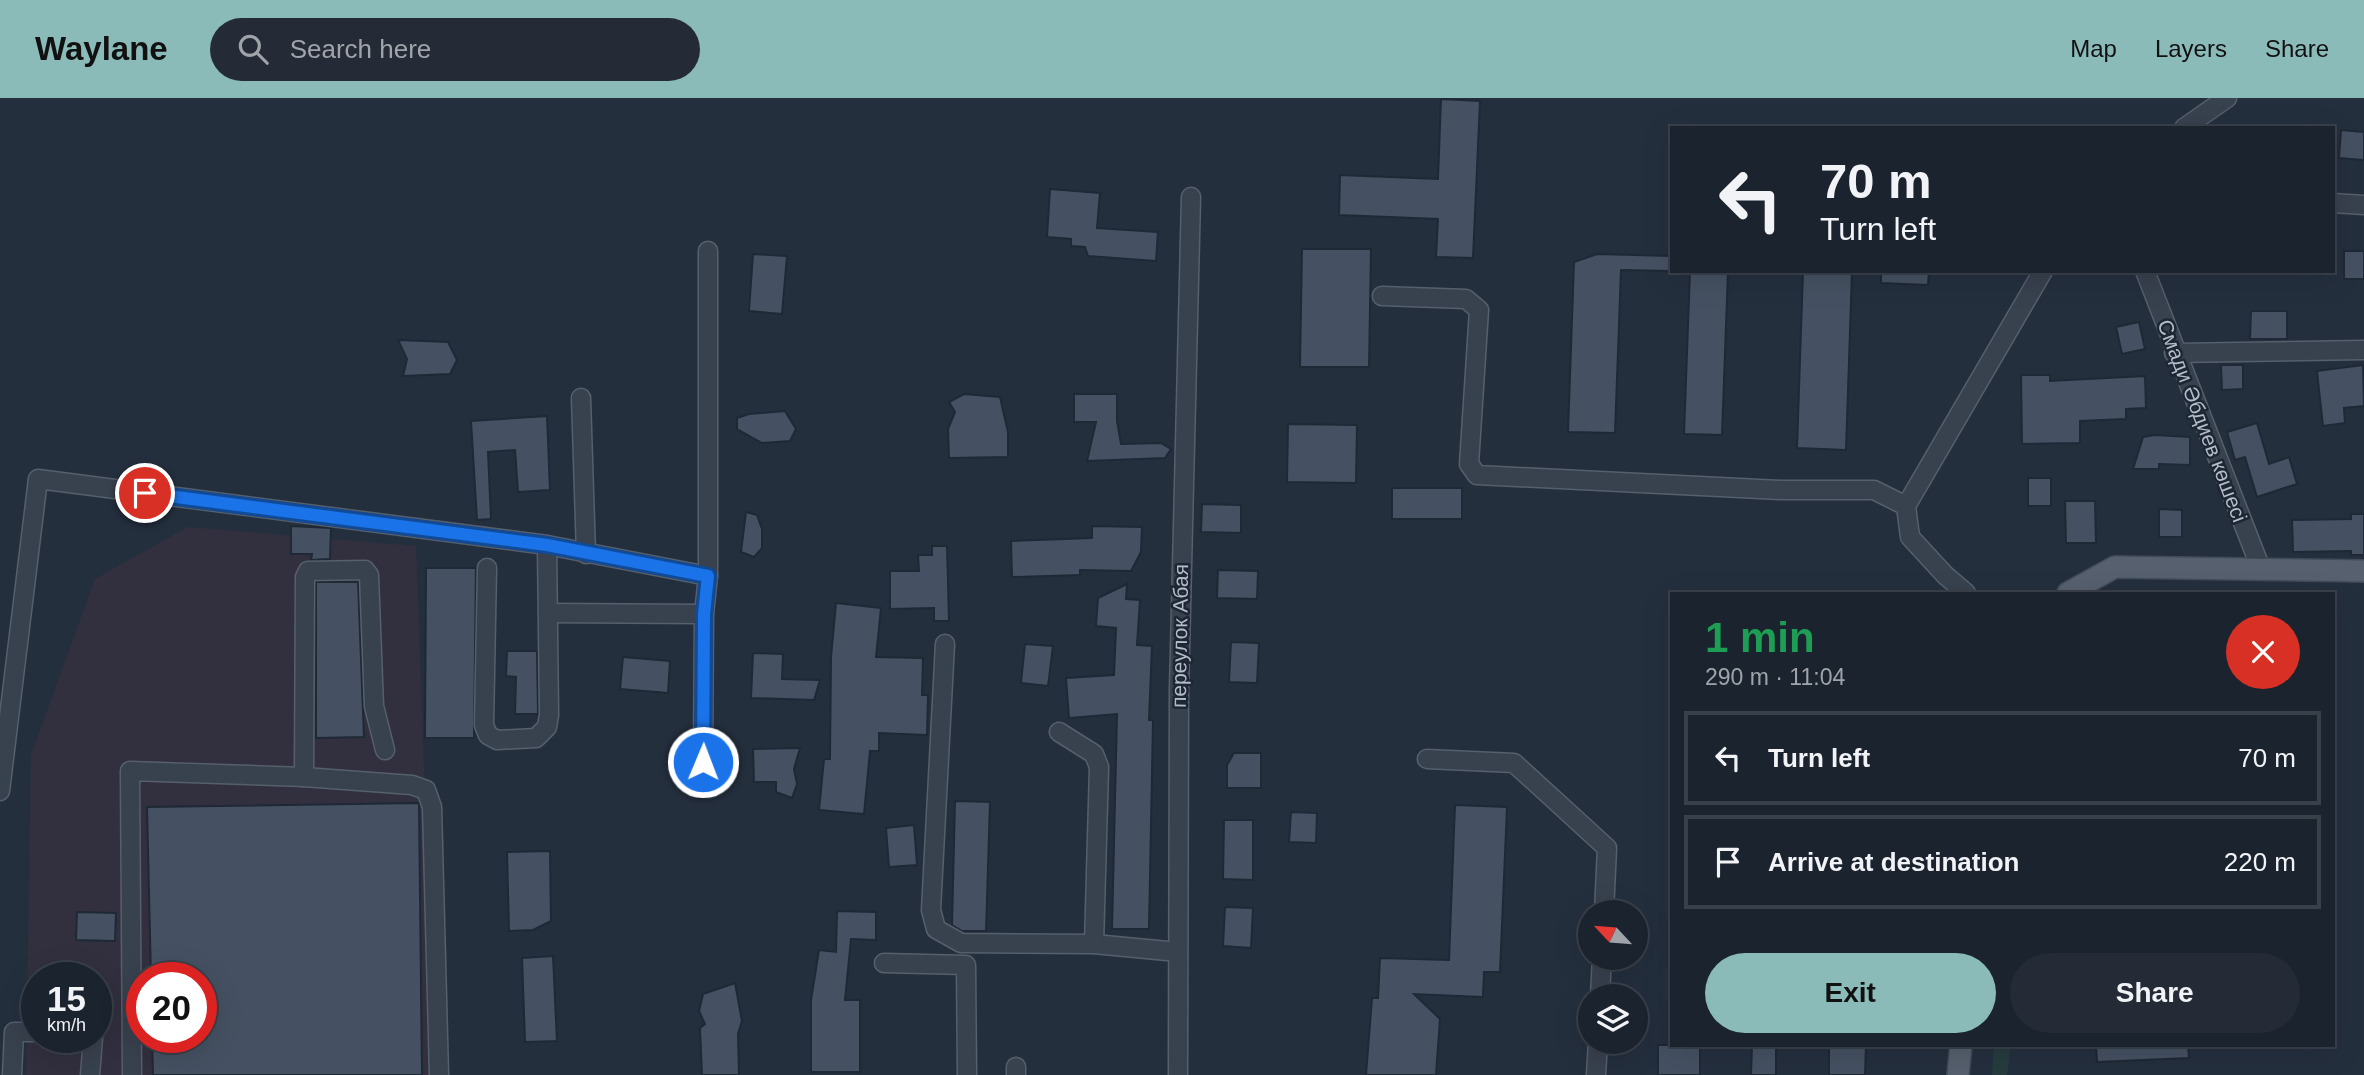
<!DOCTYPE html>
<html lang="en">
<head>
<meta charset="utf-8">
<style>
	:root { --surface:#1b232e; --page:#242b36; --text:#f1f3f6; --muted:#a0a4aa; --line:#39404a; --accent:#8bbbb9 }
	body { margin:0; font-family:Helvetica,sans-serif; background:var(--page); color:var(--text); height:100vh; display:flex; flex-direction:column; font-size:26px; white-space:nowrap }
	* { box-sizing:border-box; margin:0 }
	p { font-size:23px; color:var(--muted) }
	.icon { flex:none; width:38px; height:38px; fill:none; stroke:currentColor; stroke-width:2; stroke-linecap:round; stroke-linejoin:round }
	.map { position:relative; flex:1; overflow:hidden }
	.side { position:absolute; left:1670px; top:494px; width:665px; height:455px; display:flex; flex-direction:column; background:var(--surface); border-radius:0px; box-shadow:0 7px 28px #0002,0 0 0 2px var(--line) }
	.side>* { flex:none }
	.top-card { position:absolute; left:1670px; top:28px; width:665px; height:147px; border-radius:0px; box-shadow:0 7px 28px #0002,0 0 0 2px var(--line); background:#1b232e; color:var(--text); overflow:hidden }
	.needle { width:46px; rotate:296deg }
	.buttons { position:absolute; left:1578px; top:802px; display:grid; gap:14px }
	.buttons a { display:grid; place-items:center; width:70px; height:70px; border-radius:50%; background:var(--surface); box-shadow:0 7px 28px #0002,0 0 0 2px var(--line); font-size:35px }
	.speed { position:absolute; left:21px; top:864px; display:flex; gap:14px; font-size:35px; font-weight:700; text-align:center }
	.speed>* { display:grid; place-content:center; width:91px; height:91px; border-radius:50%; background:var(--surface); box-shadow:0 7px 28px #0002,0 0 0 2px var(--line); line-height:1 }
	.speed small { font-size:18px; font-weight:400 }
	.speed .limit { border:10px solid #d22; background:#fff; color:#111 }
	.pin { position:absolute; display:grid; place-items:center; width:60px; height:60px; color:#fff; margin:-30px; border:4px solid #fff; border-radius:50%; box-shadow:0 2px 7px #0007 }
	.me { position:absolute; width:77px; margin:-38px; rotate:1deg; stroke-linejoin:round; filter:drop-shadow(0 0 5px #0008) }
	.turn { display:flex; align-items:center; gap:24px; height:147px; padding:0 35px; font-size:32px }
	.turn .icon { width:91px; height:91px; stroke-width:2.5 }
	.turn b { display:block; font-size:49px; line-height:60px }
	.round { display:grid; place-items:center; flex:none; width:74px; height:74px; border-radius:37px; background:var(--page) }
	.overview { display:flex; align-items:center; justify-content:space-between; height:119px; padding:0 35px }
	h1 { font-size:42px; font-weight:800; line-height:52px; color:#1e9e55 }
	.action { display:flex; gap:14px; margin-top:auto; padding:14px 35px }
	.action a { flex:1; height:80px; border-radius:42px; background:var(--accent); color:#111; font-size:28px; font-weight:800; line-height:80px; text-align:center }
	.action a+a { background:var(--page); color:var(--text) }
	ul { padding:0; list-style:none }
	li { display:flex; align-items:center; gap:21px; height:94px; margin:0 14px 10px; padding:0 21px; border:4px solid var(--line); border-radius:0px }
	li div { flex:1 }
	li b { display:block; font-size:26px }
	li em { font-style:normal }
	header { display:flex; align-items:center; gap:42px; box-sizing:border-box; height:98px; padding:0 35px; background:var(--accent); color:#111 }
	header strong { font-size:33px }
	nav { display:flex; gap:38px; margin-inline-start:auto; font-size:24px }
	.search { width:490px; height:63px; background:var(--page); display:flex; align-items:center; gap:18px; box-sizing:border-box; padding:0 24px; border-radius:38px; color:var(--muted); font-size:26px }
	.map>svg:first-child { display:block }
</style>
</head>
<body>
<header>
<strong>Waylane</strong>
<div class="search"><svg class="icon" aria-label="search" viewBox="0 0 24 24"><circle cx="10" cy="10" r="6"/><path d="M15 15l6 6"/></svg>Search here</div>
<nav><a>Map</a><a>Layers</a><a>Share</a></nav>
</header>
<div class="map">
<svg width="2364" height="977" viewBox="0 0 2364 977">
	<rect width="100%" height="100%" fill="#242f3e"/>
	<path fill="#32303f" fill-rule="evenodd" d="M188,429L416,448L435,977H26L31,657L95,481ZM37,880H96V940H37ZM142,880H201V940H142Z"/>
	<path fill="#263c3f" d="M1994,947H2011L2007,977H1992Z"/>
	<g fill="#455162" stroke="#1f2835" stroke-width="2">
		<path d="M1441,1L1480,3L1473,160L1436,159L1438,121L1339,117L1340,77L1438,81Z"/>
		<path d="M2341,32L2364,34V62L2339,60Z"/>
		<path d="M1050,91L1100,95L1097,130L1158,134L1156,163L1088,158L1085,149L1071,148V141L1047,139Z"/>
		<path d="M1302,151H1371L1369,269H1300Z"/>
		<rect x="2344" y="153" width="20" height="28"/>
		<path d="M753,156L787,158L782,216L749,213Z"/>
		<path d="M1597,156L1671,158V173L1621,172L1615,335L1568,334L1574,164Z"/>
		<path d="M1690,173H1728L1722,337L1684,336Z"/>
		<path d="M1803,173H1852L1846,352L1797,350Z"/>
		<path d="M1881,173H1929L1928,187L1881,185Z"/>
		<path d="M2251,213H2287V241H2250Z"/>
		<path d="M2139,224L2145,251L2122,256L2116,229Z"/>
		<path d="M398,242L448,244L457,262L450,276L403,278L407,261Z"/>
		<path d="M2221,267H2243V291L2222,292Z"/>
		<path d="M2363,267L2364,308L2344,310L2345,325L2323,328L2317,273Z"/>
		<path d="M2021,277H2050V283L2145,278L2146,310L2126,311V321L2080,323V345L2022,346Z"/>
		<path d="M964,296L1000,299L1008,334V359L949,360L948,331L955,314L949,304Z"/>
		<path d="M1074,296H1117V323L1121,346L1161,345L1171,351L1165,360L1087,363L1096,324H1074Z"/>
		<path d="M785,313L796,331L790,343L762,345L737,331V320L749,316Z"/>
		<path d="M547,318L550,392L518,394L515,352L488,354L491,421L477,422L471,323Z"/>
		<path d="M2257,325L2269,366L2289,359L2297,386L2257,399L2245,359L2235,362L2227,334Z"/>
		<path d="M1288,326L1357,327L1356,385L1287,384Z"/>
		<path d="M2155,337L2190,339V367L2159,366V371H2133L2143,339Z"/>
		<rect x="2028" y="380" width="23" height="28"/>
		<rect x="1392" y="390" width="70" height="31"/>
		<path d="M2065,403H2095L2096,445H2066Z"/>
		<path d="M1202,406L1241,407V435L1201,434Z"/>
		<path d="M2159,411L2182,412V439H2159Z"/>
		<path d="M746,414L757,417L762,431V450L754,459L741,454Z"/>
		<path d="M2351,416H2364V457H2351V453L2293,454L2292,422L2351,421Z"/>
		<path d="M291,428L331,430L330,461L311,462L312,456H291Z"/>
		<path d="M1092,428L1142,429L1141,454L1131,473L1080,472V477L1012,479L1011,443L1092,440Z"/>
		<path d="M932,448H947L949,523H934V510L890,511V473H919L918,457H932Z"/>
		<path d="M426,470H476L474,640H425Z"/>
		<path d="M1218,472L1258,473L1257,501L1217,500Z"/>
		<path d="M316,484H358L364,639L316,640Z"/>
		<path d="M1127,486L1126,501L1140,502L1137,547L1152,548L1149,622H1153L1149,831H1112L1117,616L1069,620L1066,580L1114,577L1116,530L1096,528L1098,500Z"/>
		<path d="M836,505L881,510L876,559L923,560L922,597H928L927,637L879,635V653H870L864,716L819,712L824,661H830L831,559Z"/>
		<path d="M1231,544L1259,545L1257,585L1229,584Z"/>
		<path d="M1025,546L1053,548L1048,588L1021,585Z"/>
		<path d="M507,553H537L538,616H515L516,579L506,578Z"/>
		<path d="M753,555L783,556L782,581L820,582L814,602L751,600Z"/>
		<path d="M623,559L670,563L668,595L620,591Z"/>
		<path d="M800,650L794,671L797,686L792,700L776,694V684H754L753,651Z"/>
		<path d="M1234,655H1261V690H1227V667Z"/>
		<path d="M955,703L990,704L986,833H962L952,827Z"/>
		<path d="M419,705L422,977H153L152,940H201V880H151L147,709Z"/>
		<path d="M1455,707L1507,709L1500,874H1484L1483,899L1414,896L1440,921L1436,977H1366L1372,900H1378L1380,860L1449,862Z"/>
		<path d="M1291,714L1317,715L1316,745L1289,744Z"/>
		<path d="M1224,722H1253V782L1223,781Z"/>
		<path d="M914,727L917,767L889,769L886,730Z"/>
		<path d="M550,753L551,823L533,832L509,833L507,754Z"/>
		<path d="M1225,809L1253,810L1251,850L1223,848Z"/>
		<path d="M837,813L876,814V842L851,841L845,902H860V974H811V902L819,852L836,854Z"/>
		<path d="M77,814L116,815L115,843L76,842Z"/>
		<path d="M553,858L557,943L525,944L522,860Z"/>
		<path d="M735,885L742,923L738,936L739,977H702L700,930L705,926L699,913L703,896Z"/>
		<rect x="1658" y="947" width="42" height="30"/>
		<path d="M1752,947H1776V977H1751Z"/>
		<path d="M1829,947H1866L1865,977H1829Z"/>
		<path d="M2096,947H2188L2189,960L2097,964Z"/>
	</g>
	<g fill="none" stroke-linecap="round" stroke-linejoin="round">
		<g stroke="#565f6c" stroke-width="21">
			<g id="minor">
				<path d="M2184,30L2227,0"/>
				<path d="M2333,105L2364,107"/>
				<path d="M2145,173L2261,471"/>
				<path d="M1382,198L1466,201L1479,212L1469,366L1477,377L1782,392H1874L1906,408"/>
				<path d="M2174,255L2364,252"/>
				<path d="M581,300L586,456"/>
				<path d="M487,470L484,627L488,637L497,642L536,640L547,629L549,617L547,447"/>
				<path d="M1966,495L1945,477L1910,439L1906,408L2043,173"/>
				<path d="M548,515L704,516"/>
				<path d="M945,546L931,812L936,831L961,845L1094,846L1178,854"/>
				<path d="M1059,634L1094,656L1099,669L1094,846"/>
				<path d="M385,652L374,608L369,477L365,472L308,473L305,479L304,679L412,687L426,692L432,709L439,977"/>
				<path d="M1427,661L1514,665L1607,750L1604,814"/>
				<path d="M703,664L704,516L708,478V153"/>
				<path d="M0,693L38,381L547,447L708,478"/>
				<path d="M884,865L966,867L967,977"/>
				<path d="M1600,898L1602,859"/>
				<path d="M12,977L14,934H37"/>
				<path d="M90,977L93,940"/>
				<path d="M132,977L130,673L304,679"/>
				<path d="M1016,977V969"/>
				<path d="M1178,977L1179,592L1191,99"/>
				<path d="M1596,977L1598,943"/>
			</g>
		</g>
		<g stroke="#414a57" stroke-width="24">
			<g id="major">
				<path d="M2068,495L2115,469L2364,473"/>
				<path d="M1958,977L1961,947"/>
			</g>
		</g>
		<use href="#minor" stroke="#38414e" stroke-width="18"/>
		<use href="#major" stroke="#56606e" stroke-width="21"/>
	</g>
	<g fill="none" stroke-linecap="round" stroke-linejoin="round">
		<g stroke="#114b97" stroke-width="18">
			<path id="route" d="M145,395L547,447L708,478L704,516L703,664"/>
		</g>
		<use href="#route" stroke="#1a73e8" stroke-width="12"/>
	</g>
	<g text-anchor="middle" stroke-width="5" stroke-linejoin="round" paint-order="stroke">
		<g font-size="21" fill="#b4bcc9" stroke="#1d2633">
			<text transform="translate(2202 323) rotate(69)" y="7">Смади Әбдиев көшесі</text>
			<text transform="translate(1180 538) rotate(-89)" y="7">переулок Абая</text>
		</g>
	</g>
</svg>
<div class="buttons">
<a><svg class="needle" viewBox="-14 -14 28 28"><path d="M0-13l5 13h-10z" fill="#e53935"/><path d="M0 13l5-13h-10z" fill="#a0a4aa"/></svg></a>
<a><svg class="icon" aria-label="layers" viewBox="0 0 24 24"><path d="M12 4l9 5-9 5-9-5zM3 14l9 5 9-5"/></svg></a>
</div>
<div class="speed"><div>15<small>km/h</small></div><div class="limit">20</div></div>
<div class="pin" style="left:145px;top:395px;background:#d93025"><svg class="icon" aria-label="arrive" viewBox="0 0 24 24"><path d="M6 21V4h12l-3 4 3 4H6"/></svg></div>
<svg class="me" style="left:703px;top:664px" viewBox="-20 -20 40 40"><circle r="17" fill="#1a73e8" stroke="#fff" stroke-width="3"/><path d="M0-11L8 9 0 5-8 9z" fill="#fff"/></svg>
<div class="top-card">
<div class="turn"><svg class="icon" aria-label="left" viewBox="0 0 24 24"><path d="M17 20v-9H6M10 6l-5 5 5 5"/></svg><div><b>70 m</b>Turn left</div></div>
</div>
<section class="side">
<div class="overview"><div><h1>1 min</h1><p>290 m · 11:04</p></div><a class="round" style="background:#d93025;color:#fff"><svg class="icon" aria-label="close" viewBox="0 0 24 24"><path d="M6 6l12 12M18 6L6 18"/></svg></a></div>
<ul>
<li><svg class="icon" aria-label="left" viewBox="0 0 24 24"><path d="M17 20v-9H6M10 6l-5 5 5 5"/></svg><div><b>Turn left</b></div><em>70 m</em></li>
<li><svg class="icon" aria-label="arrive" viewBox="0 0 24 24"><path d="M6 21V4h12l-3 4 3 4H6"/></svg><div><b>Arrive at destination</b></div><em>220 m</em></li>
</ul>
<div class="action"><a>Exit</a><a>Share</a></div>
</section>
</div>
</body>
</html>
